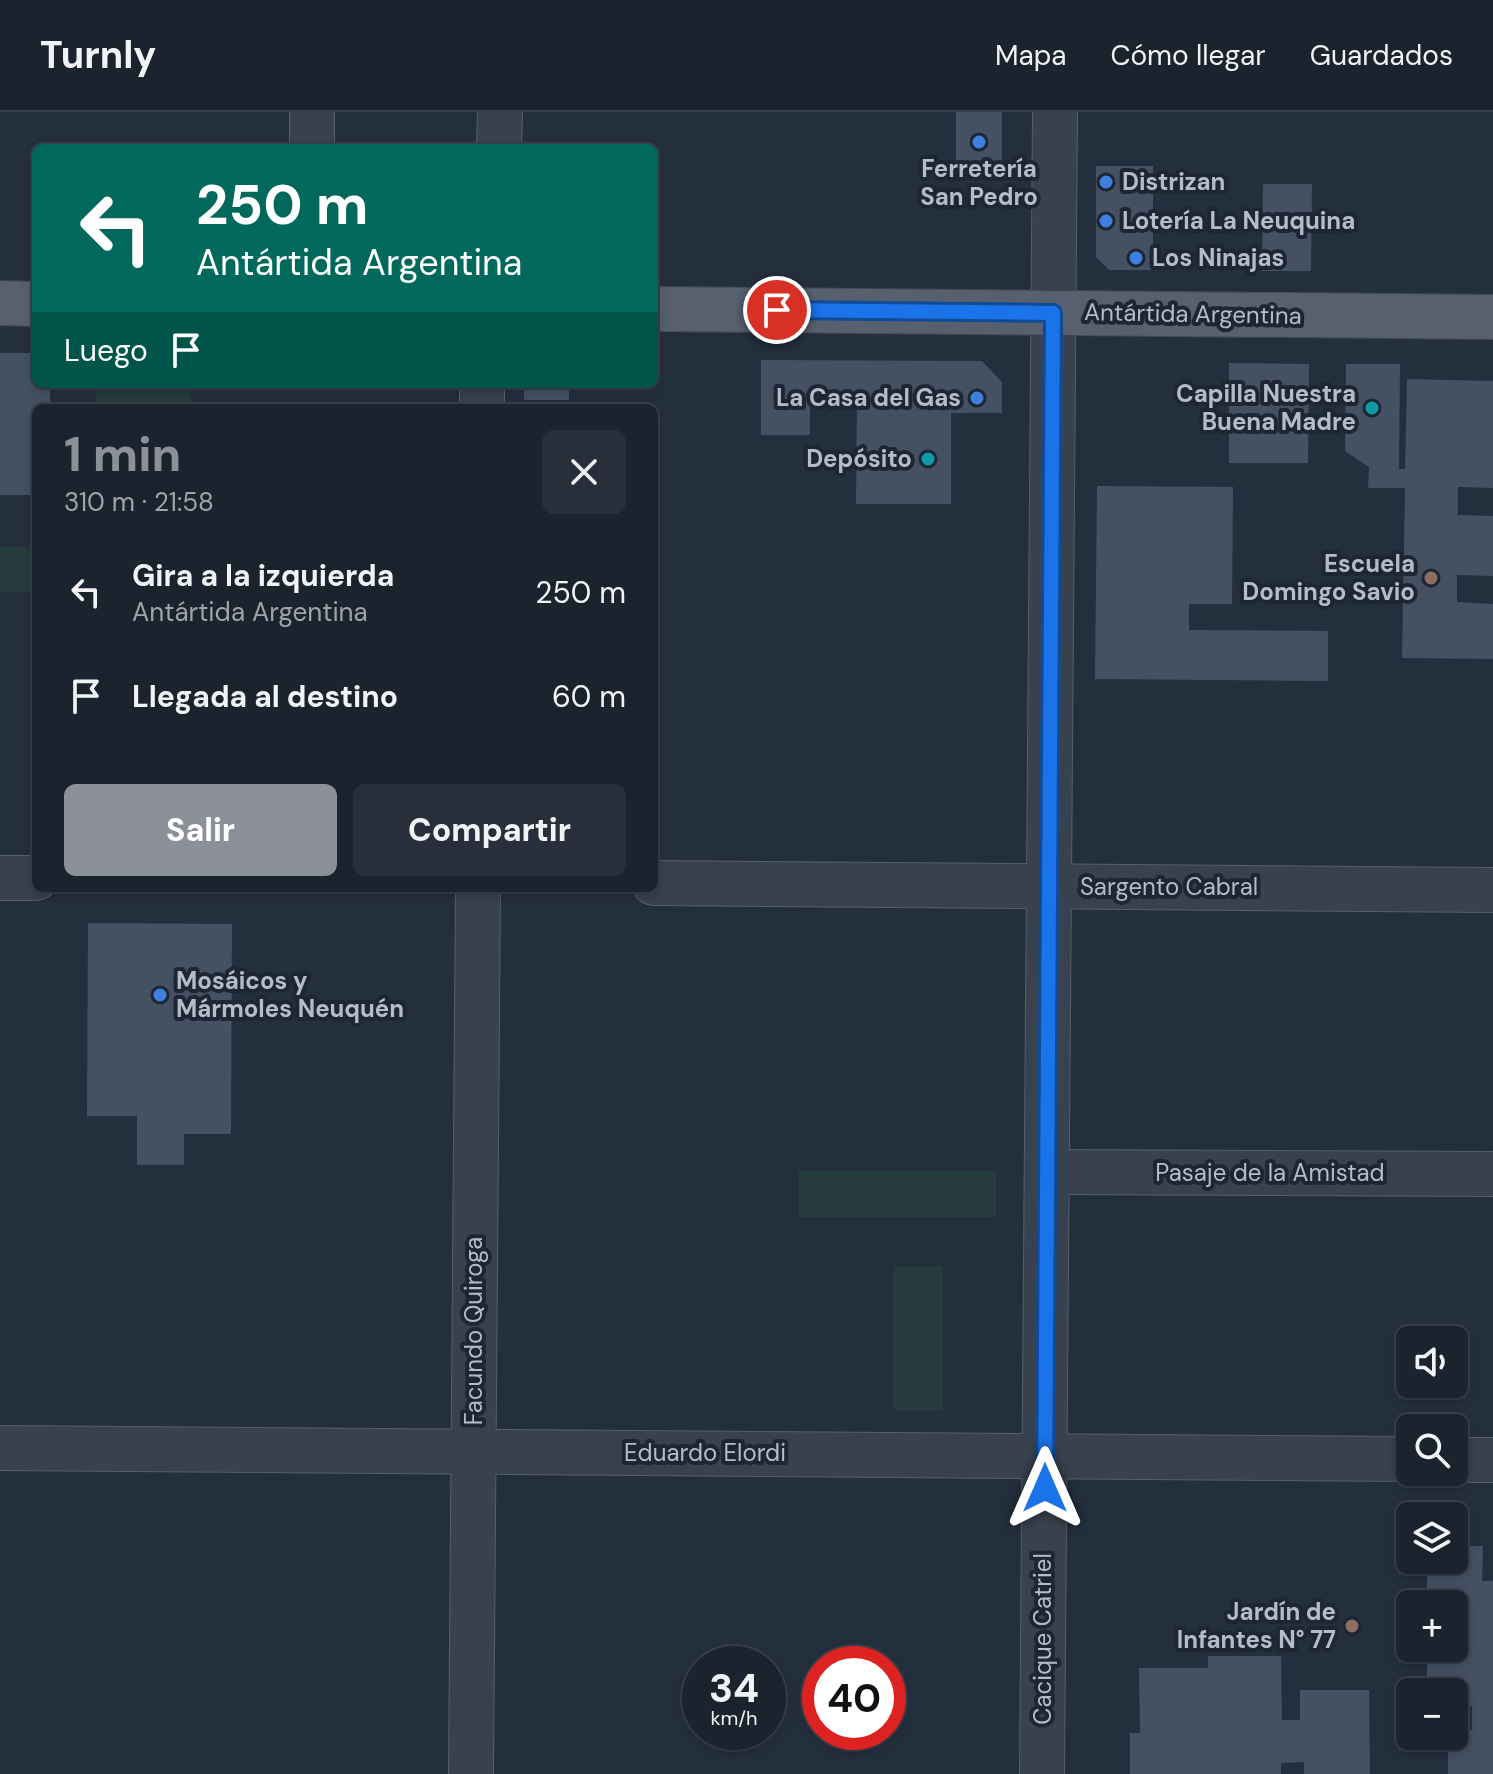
<!DOCTYPE html>
<html lang="es">
<head>
<meta charset="utf-8">
<style>
	:root { --surface:#1b232e; --page:#282f3a; --text:#f1f3f6; --muted:#a0a4aa; --line:#39404a; --accent:#8c9099 }
	body { margin:0; font-family:"DM Sans",sans-serif; background:var(--page); color:var(--text); height:100vh; display:flex; flex-direction:column; font-size:30px; white-space:nowrap }
	* { box-sizing:border-box; margin:0 }
	p { font-size:26px; color:var(--muted) }
	.icon { flex:none; width:44px; height:44px; fill:none; stroke:currentColor; stroke-width:2; stroke-linecap:round; stroke-linejoin:round }
	.map { position:relative; flex:1; overflow:hidden }
	.drawer { position:absolute; left:32px; top:292px; width:626px; height:488px; display:flex; flex-direction:column; background:var(--surface); border-radius:12px; box-shadow:0 4px 12px #0003,0 0 0 2px var(--line) }
	.drawer>* { flex:none }
	.banner { position:absolute; left:32px; top:32px; width:626px; height:244px; border-radius:12px; box-shadow:0 4px 12px #0003,0 0 0 2px var(--line); background:#00695c; color:#fff; overflow:hidden }
	.buttons { position:absolute; left:1396px; top:1214px; display:grid; gap:16px }
	.buttons a { display:grid; place-items:center; width:72px; height:72px; border-radius:12px; background:var(--surface); box-shadow:0 4px 12px #0003,0 0 0 2px var(--line); font-size:40px }
	.speed { position:absolute; left:682px; top:1534px; display:flex; gap:16px; font-size:40px; font-weight:700; text-align:center }
	.speed>* { display:grid; place-content:center; width:104px; height:104px; border-radius:50%; background:var(--surface); box-shadow:0 4px 12px #0003,0 0 0 2px var(--line); line-height:1 }
	.speed small { font-size:20px; font-weight:400 }
	.speed .limit { border:12px solid #d22; background:#fff; color:#111 }
	.pin { position:absolute; display:grid; place-items:center; width:68px; height:68px; color:#fff; margin:-34px; border:4px solid #fff; border-radius:50%; box-shadow:0 2px 8px #0007 }
	.me { position:absolute; width:88px; margin:-44px; rotate:0deg; stroke-linejoin:round; filter:drop-shadow(0 0 6px #0008) }
	.turn { display:flex; align-items:center; gap:28px; height:168px; padding:0 32px; font-size:36px }
	.turn .icon { width:104px; height:104px; stroke-width:2.5 }
	.turn b { display:block; font-size:56px; line-height:68px }
	.then { display:flex; align-items:center; height:76px; padding:0 32px; background:#0003; gap:16px; font-size:30px }
	.round { display:grid; place-items:center; flex:none; width:84px; height:84px; border-radius:12px; background:var(--page) }
	.summary { display:flex; align-items:center; justify-content:space-between; height:136px; padding:0 32px }
	h1 { font-size:48px; font-weight:800; line-height:60px; color:var(--accent) }
	.action { display:flex; gap:16px; margin-top:auto; padding:16px 32px }
	.action a { flex:1; height:92px; border-radius:12px; background:var(--accent); color:#fff; font-size:32px; font-weight:800; line-height:92px; text-align:center }
	.action a+a { background:var(--page); color:var(--text) }
	ul { padding:0; list-style:none }
	li { display:flex; align-items:center; gap:24px; height:104px; padding:0 32px }
	li div { flex:1 }
	li b { display:block; font-size:30px }
	li em { font-style:normal }
	header { display:flex; align-items:center; gap:48px; box-sizing:border-box; height:112px; padding:0 40px; background:var(--surface); border-bottom:2px solid var(--line) }
	header strong { font-size:38px }
	nav { display:flex; gap:44px; margin-inline-start:auto; font-size:28px }
	.map>svg:first-child { display:block }
</style>
</head>
<body>
<header>
<strong>Turnly</strong>
<nav><a>Mapa</a><a>Cómo llegar</a><a>Guardados</a></nav>
</header>
<div class="map">
<svg width="1493" height="1662" viewBox="0 0 1493 1662">
	<rect width="100%" height="100%" fill="#242f3e"/>
	<g fill="#263c3f">
		<rect x="96" y="272" width="95" height="24"/>
		<rect x="0" y="435" width="36" height="45"/>
		<rect x="799" y="1059" width="197" height="46"/>
		<rect x="894" y="1154" width="49" height="144"/>
	</g>
	<g fill="#455162">
		<path d="M956,0H1002V61L956,60Z"/>
		<path d="M1096,54H1153V158H1109L1096,145Z"/>
		<path d="M1263,72H1312L1311,159H1262Z"/>
		<path d="M0,241H36V272H50V296H36V383H0Z"/>
		<path d="M761,248L982,249L1002,270V301H951V392H856L857,281L810,280V323H761Z"/>
		<path d="M1229,251L1309,252L1308,351H1229Z"/>
		<path d="M1346,252H1400L1399,357H1405L1407,267L1493,269V376L1458,375V403L1493,404V464L1457,463V490L1493,492V547L1402,546L1405,376H1368L1369,355L1345,339Z"/>
		<rect x="524" y="272" width="45" height="16"/>
		<path d="M1097,374L1233,375L1232,492H1189V518L1328,519V569L1095,567Z"/>
		<path d="M88,811L232,812L231,1022H184V1053H137V1004H87Z"/>
		<path d="M1454,1434H1483L1482,1469H1493V1662H1448V1624H1454V1618H1472V1594H1454V1580H1427V1536H1454V1492H1427V1448H1454Z"/>
		<path d="M1208,1544H1281L1282,1608H1300V1578H1369L1370,1662H1304V1650L1281,1651V1662H1130V1621H1140L1139,1556H1208Z"/>
	</g>
	<g fill="none" stroke-linecap="round" stroke-linejoin="round">
		<g stroke="#565f6c" stroke-width="46">
			<g id="minor">
				<path d="M312,0V36"/>
				<path d="M499,36L500,0"/>
				<path d="M482,296V272"/>
				<path d="M0,766H36"/>
				<path d="M654,771L1493,778"/>
				<path d="M1047,1060L1493,1062"/>
				<path d="M0,1336L1410,1347"/>
				<path d="M1454,1348H1493"/>
				<path d="M471,1662L478,776"/>
				<path d="M1042,1662L1055,0"/>
			</g>
		</g>
		<g stroke="#414a57" stroke-width="46">
			<g id="major">
				<path d="M0,191L36,192"/>
				<path d="M654,197L1493,205"/>
			</g>
		</g>
		<use href="#minor" stroke="#38414e" stroke-width="44"/>
		<use href="#major" stroke="#56606e" stroke-width="44"/>
	</g>
	<g fill="none" stroke-linecap="round" stroke-linejoin="round">
		<g stroke="#114b97" stroke-width="20">
			<path id="route" d="M777,198L1053,201L1045,1376"/>
		</g>
		<use href="#route" stroke="#1a73e8" stroke-width="14"/>
	</g>
	<g fill="#3f7fe0" stroke="#1d2633" stroke-width="3">
		<circle cx="979" cy="30" r="8"/>
		<circle cx="1106" cy="70" r="8"/>
		<circle cx="1106" cy="109" r="8"/>
		<circle cx="1136" cy="146" r="8"/>
		<circle cx="977" cy="286" r="8"/>
		<circle cx="160" cy="883" r="8"/>
	</g>
	<g fill="#0f9aa8" stroke="#1d2633" stroke-width="3">
		<circle cx="1372" cy="296" r="8"/>
		<circle cx="928" cy="347" r="8"/>
	</g>
	<g fill="#8d6e63" stroke="#1d2633" stroke-width="3">
		<circle cx="1431" cy="466" r="8"/>
		<circle cx="1352" cy="1514" r="8"/>
	</g>
	<g text-anchor="middle" stroke-width="8" stroke-linejoin="round" paint-order="stroke">
		<g font-size="24" font-weight="bold" fill="#b4bcc9" stroke="#1d2633" text-anchor="end">
			<text x="979" y="65" text-anchor="middle">Ferretería<tspan x="979" dy="28">San Pedro</tspan></text>
			<text x="1122" y="78" text-anchor="start">Distrizan</text>
			<text x="1122" y="117" text-anchor="start">Lotería La Neuquina</text>
			<text x="1152" y="154" text-anchor="start">Los Ninajas</text>
			<text x="1356" y="290">Capilla Nuestra<tspan x="1356" dy="28">Buena Madre</tspan></text>
			<text x="961" y="294">La Casa del Gas</text>
			<text x="912" y="355">Depósito</text>
			<text x="1415" y="460">Escuela<tspan x="1415" dy="28">Domingo Savio</tspan></text>
			<text x="176" y="877" text-anchor="start">Mosáicos y<tspan x="176" dy="28">Mármoles Neuquén</tspan></text>
			<text x="1336" y="1508">Jardín de<tspan x="1336" dy="28">Infantes N° 77</tspan></text>
		</g>
		<g font-size="24" fill="#b4bcc9" stroke="#1d2633">
			<text transform="translate(1193 202) rotate(1)" y="8">Antártida Argentina</text>
			<text x="1169" y="783">Sargento Cabral</text>
			<text x="1270" y="1069">Pasaje de la Amistad</text>
			<text transform="translate(474 1219) rotate(-90)" y="8">Facundo Quiroga</text>
			<text x="705" y="1349">Eduardo Elordi</text>
			<text transform="translate(1043 1527) rotate(-90)" y="8">Cacique Catriel</text>
		</g>
	</g>
</svg>
<div class="buttons">
<a><svg class="icon" aria-label="sound" viewBox="0 0 24 24"><path d="M4 9h4l5-4v14l-5-4H4zM17 9q2 3 0 6"/></svg></a>
<a><svg class="icon" aria-label="search" viewBox="0 0 24 24"><circle cx="10" cy="10" r="6"/><path d="M15 15l6 6"/></svg></a>
<a><svg class="icon" aria-label="layers" viewBox="0 0 24 24"><path d="M12 4l9 5-9 5-9-5zM3 14l9 5 9-5"/></svg></a>
<a>+</a>
<a>−</a>
</div>
<div class="speed"><div>34<small>km/h</small></div><div class="limit">40</div></div>
<div class="pin" style="left:777px;top:198px;background:#d93025"><svg class="icon" aria-label="arrive" viewBox="0 0 24 24"><path d="M6 21V4h12l-3 4 3 4H6"/></svg></div>
<svg class="me" style="left:1045px;top:1376px" viewBox="-20 -20 40 40"><path d="M0-17L14 15 0 8-14 15z" fill="#1a73e8" stroke="#fff" stroke-width="4"/></svg>
<div class="banner">
<div class="turn"><svg class="icon" aria-label="left" viewBox="0 0 24 24"><path d="M17 20v-9H6M10 6l-5 5 5 5"/></svg><div><b>250 m</b>Antártida Argentina</div></div>
<div class="then">Luego<svg class="icon" aria-label="arrive" viewBox="0 0 24 24"><path d="M6 21V4h12l-3 4 3 4H6"/></svg></div>
</div>
<section class="drawer">
<div class="summary"><div><h1>1 min</h1><p>310 m · 21:58</p></div><a class="round"><svg class="icon" aria-label="close" viewBox="0 0 24 24"><path d="M6 6l12 12M18 6L6 18"/></svg></a></div>
<ul>
<li><svg class="icon" aria-label="left" viewBox="0 0 24 24"><path d="M17 20v-9H6M10 6l-5 5 5 5"/></svg><div><b>Gira a la izquierda</b><p>Antártida Argentina</p></div><em>250 m</em></li>
<li><svg class="icon" aria-label="arrive" viewBox="0 0 24 24"><path d="M6 21V4h12l-3 4 3 4H6"/></svg><div><b>Llegada al destino</b></div><em>60 m</em></li>
</ul>
<div class="action"><a>Salir</a><a>Compartir</a></div>
</section>
</div>
</body>
</html>
